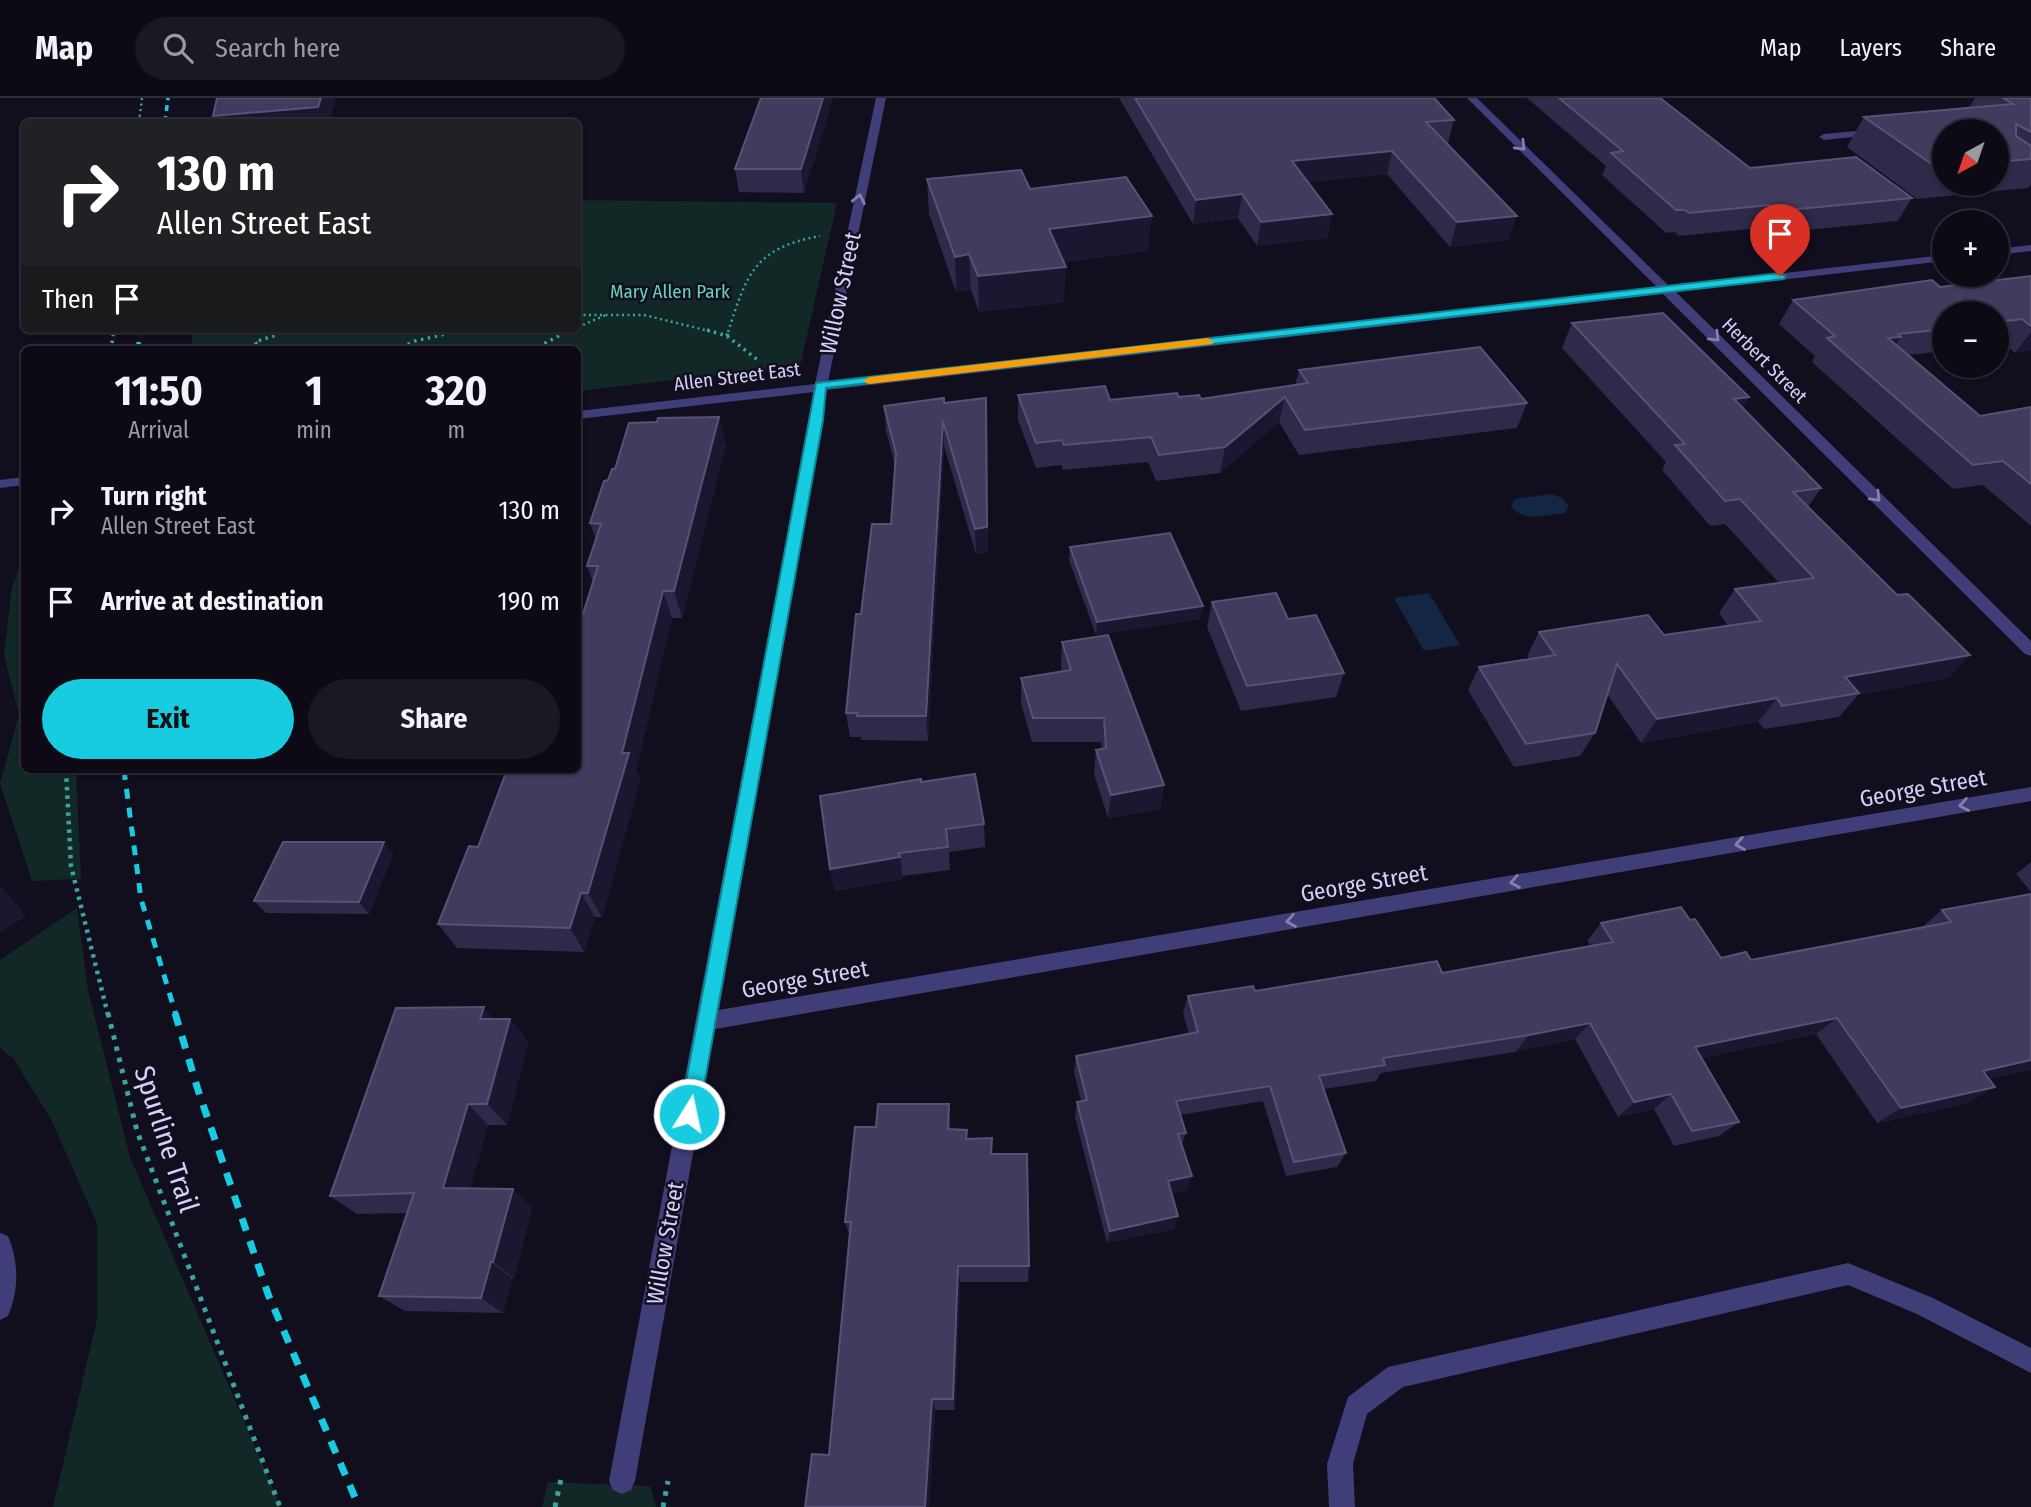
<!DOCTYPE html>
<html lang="en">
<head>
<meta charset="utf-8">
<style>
	:root { --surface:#0d0a16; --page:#1b1823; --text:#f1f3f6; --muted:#9a9aa1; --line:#2d2b35; --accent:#17cce0 }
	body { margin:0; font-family:"Fira Sans Condensed",sans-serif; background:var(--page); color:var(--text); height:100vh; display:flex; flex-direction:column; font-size:26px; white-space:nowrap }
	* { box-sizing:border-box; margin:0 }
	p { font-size:23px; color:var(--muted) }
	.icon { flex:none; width:38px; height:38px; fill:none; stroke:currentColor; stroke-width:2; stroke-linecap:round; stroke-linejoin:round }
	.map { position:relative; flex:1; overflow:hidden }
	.drawer { position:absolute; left:21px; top:248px; width:560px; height:427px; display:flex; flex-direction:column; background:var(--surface); border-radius:10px; box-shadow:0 2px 5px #0004,0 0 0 2px var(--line) }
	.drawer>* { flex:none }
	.hud { position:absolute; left:21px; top:21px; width:560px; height:214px; border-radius:10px; box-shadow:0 2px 5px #0004,0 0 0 2px var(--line); background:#202124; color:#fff; overflow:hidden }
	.needle { width:46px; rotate:220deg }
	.controls { position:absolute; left:1932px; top:21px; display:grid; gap:14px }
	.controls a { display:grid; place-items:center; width:77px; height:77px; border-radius:50%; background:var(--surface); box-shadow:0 2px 5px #0004,0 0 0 2px var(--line); font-size:35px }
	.pin { position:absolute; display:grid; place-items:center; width:60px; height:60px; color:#fff; margin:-72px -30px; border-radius:50% 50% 50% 0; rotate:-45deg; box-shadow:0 0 7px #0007 }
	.pin .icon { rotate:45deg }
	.me { position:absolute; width:77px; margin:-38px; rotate:10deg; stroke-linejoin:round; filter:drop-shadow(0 0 5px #0008) }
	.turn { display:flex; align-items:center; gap:24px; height:147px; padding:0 21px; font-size:32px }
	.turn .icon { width:91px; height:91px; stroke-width:2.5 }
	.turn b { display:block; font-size:49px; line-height:60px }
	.then { display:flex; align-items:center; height:66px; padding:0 21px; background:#0003; gap:14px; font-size:26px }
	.eta { display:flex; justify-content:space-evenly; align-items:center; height:119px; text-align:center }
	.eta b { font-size:42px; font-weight:700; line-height:49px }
	.primary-button { display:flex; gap:14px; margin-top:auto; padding:14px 21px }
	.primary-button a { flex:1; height:80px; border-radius:42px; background:var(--accent); color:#111; font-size:28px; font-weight:700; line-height:80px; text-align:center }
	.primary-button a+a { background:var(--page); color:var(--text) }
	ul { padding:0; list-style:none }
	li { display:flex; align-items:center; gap:21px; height:91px; padding:0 21px }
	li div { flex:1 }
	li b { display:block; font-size:26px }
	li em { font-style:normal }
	header { display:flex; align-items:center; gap:42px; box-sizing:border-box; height:98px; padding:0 35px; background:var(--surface); border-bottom:2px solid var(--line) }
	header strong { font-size:33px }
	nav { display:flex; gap:38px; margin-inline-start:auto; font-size:24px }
	.search { width:490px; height:63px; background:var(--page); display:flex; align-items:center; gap:18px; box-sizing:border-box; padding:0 24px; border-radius:38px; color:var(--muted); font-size:26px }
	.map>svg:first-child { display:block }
</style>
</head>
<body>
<header>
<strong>Map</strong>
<div class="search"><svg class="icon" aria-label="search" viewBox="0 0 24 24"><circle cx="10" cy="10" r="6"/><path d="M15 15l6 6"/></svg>Search here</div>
<nav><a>Map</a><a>Layers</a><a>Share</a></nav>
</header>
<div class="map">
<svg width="2031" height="1409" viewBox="0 0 2031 1409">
	<rect width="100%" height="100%" fill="#110e1e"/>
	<g fill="#122827">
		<path d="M578,102L837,105L800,268L578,293V252H191L193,231H578Z"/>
		<path d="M24,459V672H76L81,781L32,783L0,685L19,617L4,557L12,489Z"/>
		<path d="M77,810L88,893L130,1059L281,1409H53L97,1222V1125L51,1021L13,960L0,950V862Z"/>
		<path d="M548,1384L650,1388L656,1409H542Z"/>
	</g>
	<g fill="#132643">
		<path d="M1551,396L1562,400L1569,408L1565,415C1546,417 1523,425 1511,408L1515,401Z"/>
		<path d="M1429,495L1460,547L1424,553L1394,500Z"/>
	</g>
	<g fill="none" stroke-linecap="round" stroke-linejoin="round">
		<g stroke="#3aa59e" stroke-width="2.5" stroke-dasharray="2 3.5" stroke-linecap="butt">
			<path d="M139,24L142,0"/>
			<path d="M578,217H644L713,234"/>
			<path d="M578,229L606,217"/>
			<path d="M114,234V231"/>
			<path d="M279,234L281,231"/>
			<path d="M455,234L468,231"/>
			<path d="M566,234L572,231"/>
			<path d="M728,234C747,175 755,150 820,138"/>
		</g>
		<g stroke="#3aa59e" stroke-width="3.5" stroke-dasharray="2.5 4.5" stroke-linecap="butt">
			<path d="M707,232L727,238L759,263"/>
			<path d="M727,238L729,232"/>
			<path d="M111,252L114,232"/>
			<path d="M261,252L255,244L276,237L280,232"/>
			<path d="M395,252L415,243L463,232"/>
			<path d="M532,252L570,232"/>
		</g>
		<path stroke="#3aa59e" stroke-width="4.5" stroke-dasharray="3.5 5" stroke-linecap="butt" d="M66,672L71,768L108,917"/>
		<g stroke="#3aa59e" stroke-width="5" stroke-dasharray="4.5 7" stroke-linecap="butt">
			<path d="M108,915L137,1033L280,1409"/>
			<path d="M555,1409L562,1376"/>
			<path d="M663,1409L668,1383"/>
		</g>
		<g fill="#403e79" fill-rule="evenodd">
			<path d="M1878,31L1883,34L1881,36L1824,42L1819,39L1824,36Z"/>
			<path d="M0,1135L8,1138C19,1164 19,1192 8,1218L0,1222Z"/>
			<path d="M1848,1165L1933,1200L2031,1250V1275L1917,1216L1848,1187L1403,1289L1367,1316L1353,1366L1355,1409H1329L1327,1366L1348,1299L1388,1269Z"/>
		</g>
		<g fill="#403e79" fill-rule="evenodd">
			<path d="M876,0H886L828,284L1657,189L1467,0H1477L1669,188L1944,157V163L1676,194L2031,543V558L2025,556L1663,196L827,292L719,912L2031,689V703L715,931L635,1383L631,1392L622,1396L613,1392L609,1383L814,294L578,321V313L815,286Z"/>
			<path d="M2031,147V153L1997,157V151Z"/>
			<path d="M24,379V387L0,390V382Z"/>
		</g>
		<g stroke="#17cce0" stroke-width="3.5" stroke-dasharray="6 5" stroke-linecap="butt">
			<path d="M165,24L168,0"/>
			<path d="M140,234V231"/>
		</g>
		<path stroke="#17cce0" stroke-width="4.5" stroke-dasharray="8 7" stroke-linecap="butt" d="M138,252L140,232"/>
		<path stroke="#17cce0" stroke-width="5" stroke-dasharray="10 9" stroke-linecap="butt" d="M124,672L141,801L176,917"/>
		<path stroke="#17cce0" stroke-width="7" stroke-dasharray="13 11" stroke-linecap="butt" d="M175,915L198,992L268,1196L359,1409"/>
	</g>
	<g fill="#2f294a" fill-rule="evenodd">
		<path d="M833,0L804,95L739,94L735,71Z"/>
		<path d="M1119,0H1434L1454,22L1448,45H1446L1509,142L1450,149L1387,76L1308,84L1332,116L1327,140L1257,148L1238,120L1193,126Z"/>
		<path d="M1527,0H1660L1750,70L1912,100L1898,123L1765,136L1759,130L1679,138L1675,134L1666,135L1602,77L1606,68Z"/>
		<path d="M1975,0H2031V86L2028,90L1917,101L1847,49L1864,19L1969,9ZM1944,33H1997V86H1944Z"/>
		<path d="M927,81L1030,91L1148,153L1064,164V204L979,214L971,192L956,194L929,116Z"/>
		<path d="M2031,178V252L2015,255L2004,245L1997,246V215H1944V253L1908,257L1980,318L2031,309V428L1983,387L1953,391L1812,264L1815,258L1779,226L1793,202L1940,189Z"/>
		<path d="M1572,225L1743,310L1821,390L1808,409L1897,497L1970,557L1948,580L1858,597L1839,619L1764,631L1758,624L1641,645L1607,596L1595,635L1580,658L1514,669L1468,592L1479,569L1529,561L1527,558L1539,534L1664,537L1728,528L1719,515L1735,491L1779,485L1725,426L1710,428L1662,372L1666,364L1562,250Z"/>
		<path d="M1299,272L1527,305L1517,330L1299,357L1279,324L1220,375L1156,383L1148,364L1063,372L1061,367L1036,370L1018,322V297L1110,302L1179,299L1201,301L1295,287Z"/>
		<path d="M944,305L987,326L988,454L976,456L944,348L928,643L861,642V639H850L846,615L861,516L891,426L895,367L886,333L884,308Z"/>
		<path d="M719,319L726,347L682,520H672L636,671L640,682L602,819H595L584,854L457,850L438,826L478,749L578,672L593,484L587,468L596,441L590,425L608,382L615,371L657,324Z"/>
		<path d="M1070,449L1200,521L1096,537L1069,462Z"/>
		<path d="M1212,504L1288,521L1344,575L1336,599L1241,613L1207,529Z"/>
		<path d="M1062,544L1164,687L1160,711L1108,720L1094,676L1096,652L1102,651L1101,644H1032L1021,605V580L1062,574L1061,569Z"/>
		<path d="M922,684L984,726L985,749L949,754L950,772L902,778L903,781L835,793L830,771Z"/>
		<path d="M393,756L369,816L266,815L254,803Z"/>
		<path d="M2031,764V794L2016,776Z"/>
		<path d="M2031,796V972L1989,981L1969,1005L1877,1025L1816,936L1702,960L1739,1024L1719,1038L1674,1048L1654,1011L1618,1019L1575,941L1515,954L1381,975L1376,983L1324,991L1346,1055L1337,1069L1286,1078L1263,1003L1180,1017L1186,1035L1182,1046L1187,1092L1172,1095L1178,1118L1174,1131L1107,1145L1075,1019L1077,1004L1081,1003L1074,974L1076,958L1189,936L1183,915L1188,898L1255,893L1442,875L1591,848L1587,843L1601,825L1690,822L1721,860L1751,862L1921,830L1942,812Z"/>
		<path d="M493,921H510L528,944L507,1027H488L470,1090L532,1110L514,1180H512L503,1215L405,1213L379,1198L407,1115L357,1116L330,1098Z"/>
		<path d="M951,1027V1032L992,1056L1029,1168L1028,1184H960L955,1312H935L929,1409H805L829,1357L849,1136L845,1124L876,1029Z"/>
	</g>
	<g fill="#1c1631">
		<path d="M321,0H336L330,24H216L213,18Z"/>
		<path d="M823,0H833L804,95L801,71Z"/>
		<path d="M1392,53L1387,76L1287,86L1292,63Z"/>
		<path d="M1242,96L1238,120L1193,126L1196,102Z"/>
		<path d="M1332,116L1327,140L1257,148L1261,124Z"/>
		<path d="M1152,118L1148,153L1048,166L1049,131Z"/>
		<path d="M1517,118L1509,142L1450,149L1457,124Z"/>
		<path d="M969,156L971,192L956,194L955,159Z"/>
		<path d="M1066,169L1064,204L979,214L978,178Z"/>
		<path d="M2031,234V252L2015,255Z"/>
		<path d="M1901,239L1885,263L1888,240Z"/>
		<path d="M1285,299L1279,324L1220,375L1225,349Z"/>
		<path d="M1749,299L1735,323L1734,301Z"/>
		<path d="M719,319L726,347L682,520L674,493Z"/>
		<path d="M943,323L944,348L928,643L926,618Z"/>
		<path d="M987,326L988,454L976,456L975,431Z"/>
		<path d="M663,493L672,520L636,671L640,682L602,819L588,795L622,655Z"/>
		<path d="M1203,508L1200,521L1096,537L1097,524Z"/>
		<path d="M1970,557L1948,580L1858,597L1859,595L1845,579Z"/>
		<path d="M1777,600L1758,624L1641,645L1657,621Z"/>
		<path d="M1164,687L1160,711L1108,720L1111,697Z"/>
		<path d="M384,744L393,756L369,816L359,804Z"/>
		<path d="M900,759L903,781L835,793L830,771Z"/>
		<path d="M0,787L26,818L0,835Z"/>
		<path d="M581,795L595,819L584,854L570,830Z"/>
		<path d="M484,909L502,932L480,921Z"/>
		<path d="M1837,920L1816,936L1677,965L1695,949Z"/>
		<path d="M510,921L528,944L507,1027L487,1006Z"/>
		<path d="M1590,925L1575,941L1515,954L1529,937Z"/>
		<path d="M2031,962V972L1957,988L1983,973Z"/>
		<path d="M1995,989L1969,1005L1877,1025L1901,1010Z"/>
		<path d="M1671,996L1654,1011L1618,1019L1634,1004Z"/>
		<path d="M468,1006L488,1027L465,1108L443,1090Z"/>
		<path d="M949,1006L951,1027V1051L948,1031Z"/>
		<path d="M1192,1078L1187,1092L1164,1097L1168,1083Z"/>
		<path d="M513,1091L532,1110L514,1180L493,1164Z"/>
		<path d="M1178,1118L1174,1131L1107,1145L1110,1133Z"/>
		<path d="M491,1164L512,1180L503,1215L481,1200Z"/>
		<path d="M958,1168L960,1184L955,1312L953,1301Z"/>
		<path d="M932,1301L935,1312L929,1409H925Z"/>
	</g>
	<g fill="#413b5d" stroke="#585276" stroke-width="2">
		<path d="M217,0H321L318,9L213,18Z"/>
		<path d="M761,0H823L801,71H735Z"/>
		<path d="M1135,0H1434L1454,22L1426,24L1517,118L1457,124L1392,53L1292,63L1332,116L1261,124L1242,96L1196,102Z"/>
		<path d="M1559,0H1660L1750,70L1856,59L1912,100L1777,113L1770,107L1689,115L1685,112H1676L1611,55L1623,53Z"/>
		<path d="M2003,0H2031V34L2016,26V38L2031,48V61L1997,64V33H1944V69H1936L1864,19L2013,6Z"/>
		<path d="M1021,72L1030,91L1126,79L1152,118L1049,131L1066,169L978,178L969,156L955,159L927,81Z"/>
		<path d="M2031,178V228L2022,221L1997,224V215H1944V231L1898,236L1901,239L1888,240L1980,318L2031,309V386L2003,363L1973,367L1827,240L1835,238L1793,202L1932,182L1940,189Z"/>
		<path d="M1663,215L1749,299L1734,301L1821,390L1793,394L1897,497L1908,496L1970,557L1845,579L1859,595L1782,608L1777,600L1657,621L1617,566L1595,635L1526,646L1479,569L1555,557L1539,534L1648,517L1664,537L1761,523L1735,491L1814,480L1740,401L1725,403L1675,347L1685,346L1572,225Z"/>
		<path d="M1480,249L1527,305L1305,332L1285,299L1225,349L1159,357L1151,339L1064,347L1062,342L1036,345L1018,297L1105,288L1110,302L1177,295L1179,299L1199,297L1201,301L1308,285L1299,272Z"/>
		<path d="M944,300V305L986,300L987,429L975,431L943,323L926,618H857L858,615H846L856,516H861L872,426H891L896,355L884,308Z"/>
		<path d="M719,319L674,493H663L622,655H629L588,795H581L570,830L438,826L469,748L478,749L507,672H578V532L598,468H587L601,426L590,425L604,383L608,382L612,371H615L629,325L657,324L658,320Z"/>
		<path d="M1170,435L1203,508L1097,524L1070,449Z"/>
		<path d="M1276,495L1288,521L1316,517L1344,575L1247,588L1212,504Z"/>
		<path d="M1108,537L1164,687L1111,697L1096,652L1106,650L1104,620H1033L1021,580L1071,572L1062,544Z"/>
		<path d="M975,676L984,726L946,731L948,749L899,755L900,759L830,771L820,698L921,681V684Z"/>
		<path d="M283,744H384L359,804L254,803Z"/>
		<path d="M2031,796V962L1983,973L1995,989L1901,1010L1837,920L1695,949L1739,1024L1692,1033L1671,996L1634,1004L1590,925L1529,937L1383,960L1385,967L1319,978L1346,1055L1294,1064L1270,988L1176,1003L1186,1035L1178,1036L1192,1078L1168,1083L1178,1118L1110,1133L1077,1004L1087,1002L1076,958L1198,934L1188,898L1253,888L1255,893L1437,863L1442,875L1613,844L1601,825L1681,809L1690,822L1695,821L1721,860L1746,854L1751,862L1951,824L1942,812Z"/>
		<path d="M484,909L480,921H510L487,1006H468L443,1090L513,1091L493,1164H491L481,1200L379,1198L414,1095L330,1098L396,910Z"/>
		<path d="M878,1006H949L948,1031L967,1032L966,1041L992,1040L991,1056H1027L1029,1168H958L953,1301H932L925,1409H805L812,1356L829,1357L851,1124H845L855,1029H876Z"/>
	</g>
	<defs><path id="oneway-chevron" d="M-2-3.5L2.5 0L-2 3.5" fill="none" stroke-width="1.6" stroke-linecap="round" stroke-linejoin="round" transform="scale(1.75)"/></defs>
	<g stroke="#8380b3">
		<use href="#oneway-chevron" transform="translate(1521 48) rotate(45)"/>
		<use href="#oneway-chevron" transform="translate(859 101) rotate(-78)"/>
		<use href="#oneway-chevron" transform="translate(1715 239) rotate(45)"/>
		<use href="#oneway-chevron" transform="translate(1876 399) rotate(45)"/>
		<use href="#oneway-chevron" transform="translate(1964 707) rotate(170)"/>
		<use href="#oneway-chevron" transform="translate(1740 746) rotate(170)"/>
		<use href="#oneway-chevron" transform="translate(1515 784) rotate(170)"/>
		<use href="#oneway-chevron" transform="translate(1291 823) rotate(170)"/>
	</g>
	<path fill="#17cce0" stroke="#0f8592" stroke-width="2" d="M1780,175L1786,178L1784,181L826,290L823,322L699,1016L696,1023L689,1025L682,1023L680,1016L816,285Z"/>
	<path fill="#f59e0b" d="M1208,240L1214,244L1212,246L869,286L863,283L869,279Z"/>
	<g text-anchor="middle" stroke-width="5" stroke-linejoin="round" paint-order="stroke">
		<g font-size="19" fill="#65d2b7" stroke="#110e1e">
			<text x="670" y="200">Mary Allen Park</text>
		</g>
		<g font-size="19" fill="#d5d0fa" stroke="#110e1e">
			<text transform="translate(1765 262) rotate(45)" y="7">Herbert Street</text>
			<text transform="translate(737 278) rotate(-7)" y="7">Allen Street East</text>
		</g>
		<g font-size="23" fill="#d5d0fa" stroke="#110e1e">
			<text transform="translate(840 195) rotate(-78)" y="8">Willow Street</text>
			<text transform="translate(1923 690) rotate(-10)" y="8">George Street</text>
			<text transform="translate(1364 785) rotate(-10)" y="8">George Street</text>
			<text transform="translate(805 881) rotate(-10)" y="8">George Street</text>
			<text transform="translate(665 1145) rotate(-80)" y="8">Willow Street</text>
		</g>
		<g font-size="28" fill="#d5d0fa" stroke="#110e1e">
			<text transform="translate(167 1041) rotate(72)" y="10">Spurline Trail</text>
		</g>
	</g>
</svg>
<div class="controls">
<a><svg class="needle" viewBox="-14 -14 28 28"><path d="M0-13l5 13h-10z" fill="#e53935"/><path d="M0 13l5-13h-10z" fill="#9a9aa1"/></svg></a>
<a>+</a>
<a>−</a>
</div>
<div class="pin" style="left:1780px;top:178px;background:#d93025"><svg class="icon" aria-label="arrive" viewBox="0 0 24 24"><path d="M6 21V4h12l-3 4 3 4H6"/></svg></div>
<svg class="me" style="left:689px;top:1016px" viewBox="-20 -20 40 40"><circle r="17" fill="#17cce0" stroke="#fff" stroke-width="3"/><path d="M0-11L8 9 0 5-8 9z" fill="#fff"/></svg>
<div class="hud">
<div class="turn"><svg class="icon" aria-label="right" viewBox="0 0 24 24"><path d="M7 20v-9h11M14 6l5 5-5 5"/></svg><div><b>130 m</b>Allen Street East</div></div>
<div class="then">Then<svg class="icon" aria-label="arrive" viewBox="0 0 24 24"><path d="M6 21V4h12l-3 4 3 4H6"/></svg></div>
</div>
<section class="drawer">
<div class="eta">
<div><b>11:50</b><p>Arrival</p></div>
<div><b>1</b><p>min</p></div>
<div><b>320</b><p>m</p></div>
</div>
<ul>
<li><svg class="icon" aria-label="right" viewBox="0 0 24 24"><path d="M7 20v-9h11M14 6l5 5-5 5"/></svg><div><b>Turn right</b><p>Allen Street East</p></div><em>130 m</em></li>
<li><svg class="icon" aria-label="arrive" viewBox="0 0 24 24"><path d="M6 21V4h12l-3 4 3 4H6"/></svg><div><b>Arrive at destination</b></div><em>190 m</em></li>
</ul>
<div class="primary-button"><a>Exit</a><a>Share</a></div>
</section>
</div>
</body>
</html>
